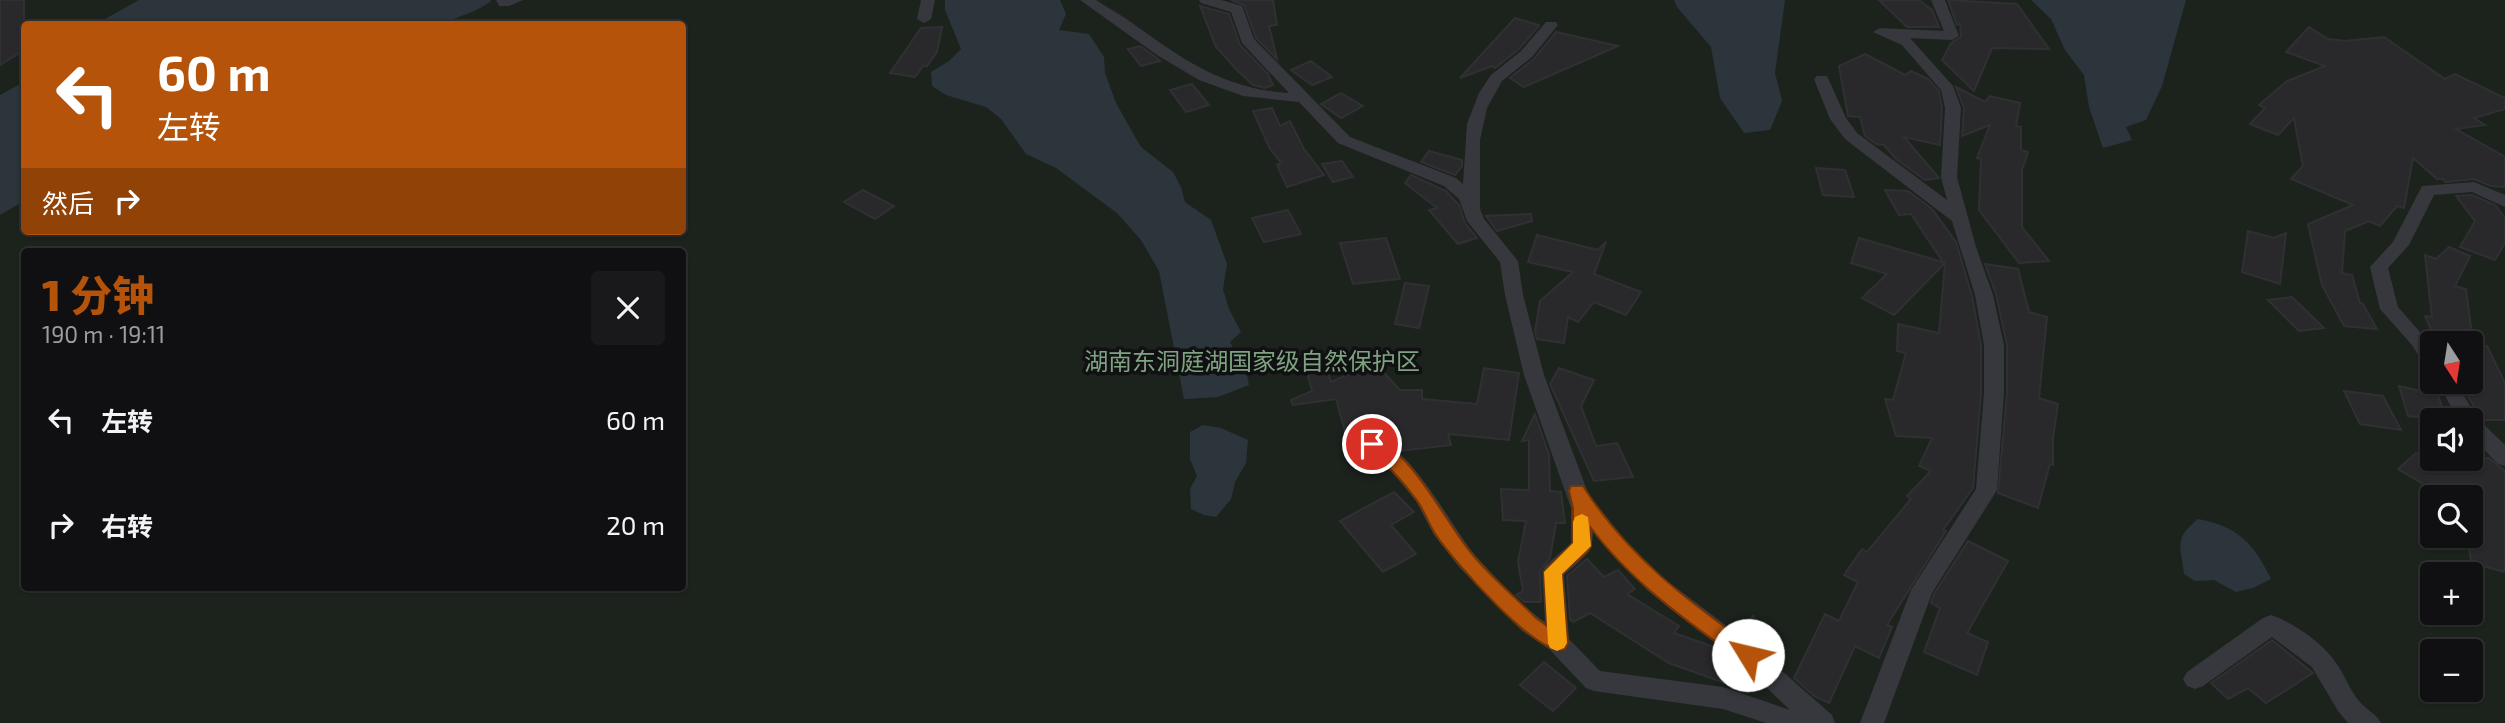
<!DOCTYPE html>
<html lang="zh">
<head>
<meta charset="utf-8">
<style>
	:root { --surface:#101012; --page:#19191b; --text:#f1f3f6; --muted:#9c9d9f; --line:#303032; --accent:#b45309 }
	body { margin:0; font-family:"Exo 2","Noto Sans SC",sans-serif; background:var(--page); color:var(--text); height:100vh; display:flex; flex-direction:column; font-size:26px; white-space:nowrap }
	* { box-sizing:border-box; margin:0 }
	p { font-size:23px; color:var(--muted) }
	.icon { flex:none; width:38px; height:38px; fill:none; stroke:currentColor; stroke-width:2; stroke-linecap:round; stroke-linejoin:round }
	.map { position:relative; flex:1; overflow:hidden }
	.drawer { position:absolute; left:21px; top:248px; width:665px; height:343px; display:flex; flex-direction:column; background:var(--surface); border-radius:7px; box-shadow:0 2px 5px #0004,0 0 0 2px var(--line) }
	.drawer>* { flex:none }
	.hud { position:absolute; left:21px; top:21px; width:665px; height:214px; border-radius:7px; box-shadow:0 2px 5px #0004,0 0 0 2px var(--line); background:#b45309; color:#fff; overflow:hidden }
	.needle { width:46px; rotate:168deg }
	.fabs { position:absolute; left:2420px; top:331px; display:grid; gap:14px }
	.fabs a { display:grid; place-items:center; width:63px; height:63px; border-radius:7px; background:var(--surface); box-shadow:0 2px 5px #0004,0 0 0 2px var(--line); font-size:35px }
	.pin { position:absolute; display:grid; place-items:center; width:60px; height:60px; color:#fff; margin:-30px; border:4px solid #fff; border-radius:50%; box-shadow:0 2px 7px #0007 }
	.me { position:absolute; width:77px; margin:-38px; rotate:306deg; stroke-linejoin:round; filter:drop-shadow(0 0 5px #0008) }
	.turn { display:flex; align-items:center; gap:24px; height:147px; padding:0 21px; font-size:32px }
	.turn .icon { width:91px; height:91px; stroke-width:2.5 }
	.turn b { display:block; font-size:49px; line-height:60px }
	.then { display:flex; align-items:center; height:66px; padding:0 21px; background:#0003; gap:14px; font-size:26px }
	.round { display:grid; place-items:center; flex:none; width:74px; height:74px; border-radius:7px; background:var(--page) }
	.head { display:flex; align-items:center; justify-content:space-between; height:119px; padding:0 21px }
	h1 { font-size:42px; font-weight:800; line-height:52px; color:var(--accent) }
	ul { padding:0; list-style:none }
	li { display:flex; align-items:center; gap:21px; height:105px; padding:0 21px }
	li div { flex:1 }
	li b { display:block; font-size:26px }
	li em { font-style:normal }
	.map>svg:first-child { display:block }
</style>
</head>
<body>
<div class="map">
<svg width="2505" height="723" viewBox="0 0 2505 723">
	<rect width="100%" height="100%" fill="#161618"/>
	<path fill="#1c231d" fill-rule="evenodd" d="M0,0H2505V723H0ZM24,24H682V231H24ZM24,252H682V588H24ZM2432,343H2471V382H2432ZM2432,420H2471V458H2432ZM2432,497H2471V536H2432ZM2432,574H2471V612H2432ZM2432,651H2471V690H2432Z"/>
	<g fill="#2c353c">
		<path d="M139,0H490L491,1C478,12 458,16 443,24H96Z"/>
		<path d="M945,0H1060L1066,14L1059,30L1089,34L1104,57L1105,73L1116,103L1130,128L1141,147L1173,172L1181,187L1185,202L1211,220L1227,264L1223,289L1229,309L1241,332L1230,342L1247,375L1249,385L1218,397L1184,399L1159,271L1141,240L1117,213L1056,168L1026,154L1001,119L986,107L946,95L932,86L931,72L949,61L961,49L945,10Z"/>
		<path d="M1674,0H1785L1775,73L1782,101L1770,130L1744,133L1720,98L1711,47L1677,7Z"/>
		<path d="M2031,0H2186L2162,86L2146,120L2126,127L2132,140L2103,148L2089,107L2084,75L2065,50L2051,19Z"/>
		<path d="M24,82V201L0,215V95Z"/>
		<path d="M1203,425L1221,428L1248,440L1246,463L1235,482L1231,499L1216,517L1204,515L1191,509L1190,489L1197,476L1190,459V432Z"/>
		<path d="M2198,519C2238,526 2254,544 2271,579L2253,588L2236,592L2214,580L2195,581L2184,574C2181,546 2173,539 2198,519Z"/>
	</g>
	<g fill="#29292c" stroke="#303034" stroke-width="2">
		<path d="M0,0H24V50L0,65Z"/>
		<path d="M1231,0H1273L1277,25L1269,26L1277,59L1256,38L1244,5Z"/>
		<path d="M1879,0H1919L1932,10L1939,27H1907Z"/>
		<path d="M1948,0L2017,4L2049,49L1992,48L1974,91L1942,60L1951,43L1961,37L1960,24L1957,25Z"/>
		<path d="M1200,6L1229,14L1240,45L1268,74L1273,85L1265,88L1253,85L1237,70L1216,47Z"/>
		<path d="M1515,18L1539,25L1538,27L1519,49L1495,68L1492,66L1460,78Z"/>
		<path d="M942,27L937,52L927,66H923L915,77L890,73L921,28Z"/>
		<path d="M2309,27L2328,39L2345,41L2384,37L2445,79L2455,74L2505,98V109L2474,118L2485,125L2456,129L2505,157V187L2491,186L2474,179L2445,182L2443,179H2437L2413,158L2404,208L2397,206L2380,226L2369,221L2345,231L2342,273L2352,275L2360,303L2363,304L2377,329L2344,326L2322,285L2308,224L2353,205L2291,179L2303,166L2294,118L2278,135L2250,124L2265,108L2259,105L2287,81L2325,66L2286,52Z"/>
		<path d="M1556,32L1618,46L1524,87L1510,78L1534,59Z"/>
		<path d="M1140,46L1157,58L1160,61L1141,66L1128,49Z"/>
		<path d="M1865,54L1905,75L1911,71L1928,79L1939,91L1942,108L1940,145L1904,137L1939,178L1925,180L1896,159L1884,145L1876,144L1865,136L1860,117L1848,116L1839,66Z"/>
		<path d="M1311,61L1332,77L1312,85L1291,70Z"/>
		<path d="M1192,84L1209,105L1186,112L1170,90Z"/>
		<path d="M1956,87L1985,102L1990,96L2020,103L2016,126L2021,127V150L2028,152L2022,170V227L2049,261L2019,263L1979,210L1981,159L1977,158L1990,125L1962,136L1964,108Z"/>
		<path d="M1341,93L1363,106L1341,118L1321,104Z"/>
		<path d="M1272,108L1280,126L1290,121L1304,149L1324,175L1287,187L1277,165L1281,163L1269,147L1253,111Z"/>
		<path d="M1429,151L1462,160V166L1455,175L1421,162Z"/>
		<path d="M1342,161L1353,177L1333,182L1322,164Z"/>
		<path d="M1816,168L1845,170L1854,197L1823,195Z"/>
		<path d="M1411,175L1446,191L1459,205L1465,223L1477,238L1458,244L1429,210L1437,208L1405,183Z"/>
		<path d="M863,190L894,206L875,219L844,202Z"/>
		<path d="M1885,190L1908,191L1932,209L1956,242L1972,296L1981,345V393L1973,488L1943,530L1946,531L1887,625L1892,627L1879,658L1855,646L1829,703L1814,696L1794,678L1825,614L1839,621L1858,582L1844,575L1862,549L1867,552L1911,499L1907,496L1931,471L1919,466L1932,438L1896,436L1885,399L1893,400L1906,353L1897,351L1898,324L1939,333L1945,263L1894,315L1862,298L1887,274L1851,263L1859,238L1943,262L1911,214L1899,215Z"/>
		<path d="M2472,195L2495,205L2505,218V243L2495,260L2460,247L2475,221L2456,196Z"/>
		<path d="M1288,210L1301,234L1264,242L1252,218Z"/>
		<path d="M1531,214L1532,221L1497,231L1486,216Z"/>
		<path d="M2248,231L2274,238L2286,233L2280,284L2242,272Z"/>
		<path d="M1537,235L1598,250L1606,242L1594,274L1641,292L1626,315L1594,302L1578,322L1568,317L1564,343L1537,339L1535,331L1540,301L1573,272L1528,262Z"/>
		<path d="M1386,238L1400,279L1353,284L1340,243Z"/>
		<path d="M2449,247L2470,256L2455,286L2466,289L2473,343H2437L2425,316L2432,317L2425,255L2436,259Z"/>
		<path d="M1985,264L2018,269L2029,312L2047,317L2039,398L2058,404L2053,438V465L2050,464L2038,508L1998,493L2007,393V345L1996,294Z"/>
		<path d="M1405,283L1429,286L1419,328L1395,324Z"/>
		<path d="M2292,297L2324,328L2299,331L2268,300Z"/>
		<path d="M2471,343L2487,346L2505,383V420H2483L2459,382H2471Z"/>
		<path d="M1375,363L1400,390H1422V399L1477,404L1484,368L1519,373L1509,440L1448,434L1451,445L1400,451L1393,435L1371,437L1369,432L1346,435L1336,399L1293,405L1291,400L1312,391L1306,368L1326,366L1331,382Z"/>
		<path d="M1559,368L1594,380L1581,406L1596,446L1617,443L1633,477L1594,481L1550,384Z"/>
		<path d="M2399,386L2438,395L2446,420L2408,416Z"/>
		<path d="M2344,391L2383,396L2401,430L2360,424Z"/>
		<path d="M1535,414L1549,455L1550,491L1561,492L1565,523H1556L1550,558L1540,571L1541,602H1525L1516,595L1523,591L1518,562L1526,521L1503,520L1501,489L1529,490V440L1522,441Z"/>
		<path d="M2416,453L2424,458H2489L2505,471V572L2471,563L2468,536H2471V497H2445L2398,469Z"/>
		<path d="M1394,492L1414,512L1391,525L1416,554L1383,572L1340,521Z"/>
		<path d="M1968,541L2008,561L1967,633L1988,642L1977,675L1924,652L1940,608L1931,603L1934,594Z"/>
		<path d="M1587,559L1604,577L1618,570L1635,589L1627,594L1679,626L1674,633L1717,648L1738,664L1746,672L1744,690L1669,663L1590,613L1573,622L1570,619L1567,576Z"/>
		<path d="M1754,615L1753,620L1774,633L1762,649L1740,632Z"/>
		<path d="M2272,640L2313,673L2266,703L2248,688L2228,699L2211,683Z"/>
		<path d="M1544,662L1576,688L1553,711L1520,685Z"/>
	</g>
	<g fill="none" stroke-linecap="round" stroke-linejoin="round">
		<g fill="#37383d" fill-rule="evenodd">
			<path d="M496,0H523L509,6H499Z"/>
			<path d="M921,0H935L931,19L924,23L917,19Z"/>
			<path d="M1080,0H1096C1106,7 1118,13 1128,20C1181,58 1222,89 1289,93L1242,43L1231,12L1201,3L1199,0H1221L1242,6L1254,39L1350,137L1456,178L1463,184L1467,124L1479,93L1491,75L1521,51L1546,22H1556L1558,25L1532,57L1502,81L1487,108L1480,140V209L1484,219L1518,261L1523,295L1544,375L1588,493L1623,538L1662,577L1756,648L1832,715L1835,723H1766L1723,709L1594,691L1586,688L1550,650L1522,631L1459,567L1434,535L1416,501L1392,472L1362,444L1365,439C1401,427 1453,530 1475,555C1495,577 1520,605 1545,622L1542,572L1545,566L1571,543V508L1524,375L1505,295L1500,262L1467,221L1459,199L1444,186L1338,143L1299,102L1243,96L1199,80L1157,55ZM1593,532L1647,590L1740,662L1790,710L1723,687L1600,671L1569,639L1564,575C1580,561 1593,554 1593,532Z"/>
			<path d="M1931,0H1945L1959,36L1952,40L1910,38L1953,86L1961,108L1957,177L1976,247L1993,295L2004,345V393L1997,490L1932,593L1884,723H1860L1911,590L1976,489L1984,393V345L1975,295L1952,221L1845,139L1830,119L1814,79L1817,76H1827L1846,118L1857,133L1947,200L1941,177L1945,108L1941,90L1902,45L1873,32L1880,28L1944,31Z"/>
			<path d="M2474,182L2505,195V207L2472,192L2434,195L2409,245L2388,268L2398,307L2432,346V368L2425,366L2412,345L2380,309L2370,267L2393,242L2422,186Z"/>
			<path d="M2438,382H2456L2477,418L2505,445V466L2498,464L2471,436V420H2458Z"/>
			<path d="M2271,615C2294,623 2323,643 2336,663C2345,675 2349,689 2359,701C2366,710 2376,713 2381,723H2348L2338,711L2312,667L2272,637L2203,686L2195,689L2187,686L2183,679L2187,672L2263,618Z"/>
		</g>
	</g>
	<path fill="#b45309" stroke="#753606" stroke-width="2" d="M1372,438C1413,451 1444,521 1472,554C1491,577 1515,597 1536,618L1547,626L1544,572L1573,543V508L1569,491L1571,486H1583C1628,557 1688,601 1755,649L1758,655L1755,661L1748,664L1742,661C1688,622 1631,582 1591,528V546L1588,551L1562,574L1568,643L1565,649C1538,659 1452,559 1436,535C1428,523 1424,509 1415,498C1404,483 1392,470 1379,458C1374,453 1367,450 1363,444Z"/>
	<path fill="#f59e0b" d="M1582,514L1588,517L1591,546L1562,574L1567,643L1564,648L1557,651L1550,648L1548,643L1544,572L1573,543V522L1575,517Z"/>
	<g text-anchor="middle" stroke-width="7" stroke-linejoin="round" paint-order="stroke">
		<g font-size="24" fill="#7fa381" stroke="#111113">
			<text x="1252" y="370">湖南东洞庭湖国家级自然保护区</text>
		</g>
	</g>
</svg>
<div class="fabs">
<a><svg class="needle" viewBox="-14 -14 28 28"><path d="M0-13l5 13h-10z" fill="#e53935"/><path d="M0 13l5-13h-10z" fill="#9c9d9f"/></svg></a>
<a><svg class="icon" aria-label="sound" viewBox="0 0 24 24"><path d="M4 9h4l5-4v14l-5-4H4zM17 9q2 3 0 6"/></svg></a>
<a><svg class="icon" aria-label="search" viewBox="0 0 24 24"><circle cx="10" cy="10" r="6"/><path d="M15 15l6 6"/></svg></a>
<a>+</a>
<a>−</a>
</div>
<div class="pin" style="left:1372px;top:444px;background:#d93025"><svg class="icon" aria-label="arrive" viewBox="0 0 24 24"><path d="M6 21V4h12l-3 4 3 4H6"/></svg></div>
<svg class="me" style="left:1748px;top:655px" viewBox="-20 -20 40 40"><circle r="19" fill="#fff"/><path d="M0-13L10 11 0 6-10 11z" fill="#b45309"/></svg>
<div class="hud">
<div class="turn"><svg class="icon" aria-label="left" viewBox="0 0 24 24"><path d="M17 20v-9H6M10 6l-5 5 5 5"/></svg><div><b>60 m</b>左转</div></div>
<div class="then">然后<svg class="icon" aria-label="right" viewBox="0 0 24 24"><path d="M7 20v-9h11M14 6l5 5-5 5"/></svg></div>
</div>
<section class="drawer">
<div class="head"><div><h1>1 分钟</h1><p>190 m · 19:11</p></div><a class="round"><svg class="icon" aria-label="close" viewBox="0 0 24 24"><path d="M6 6l12 12M18 6L6 18"/></svg></a></div>
<ul>
<li><svg class="icon" aria-label="left" viewBox="0 0 24 24"><path d="M17 20v-9H6M10 6l-5 5 5 5"/></svg><div><b>左转</b></div><em>60 m</em></li>
<li><svg class="icon" aria-label="right" viewBox="0 0 24 24"><path d="M7 20v-9h11M14 6l5 5-5 5"/></svg><div><b>右转</b></div><em>20 m</em></li>
</ul>
</section>
</div>
</body>
</html>
